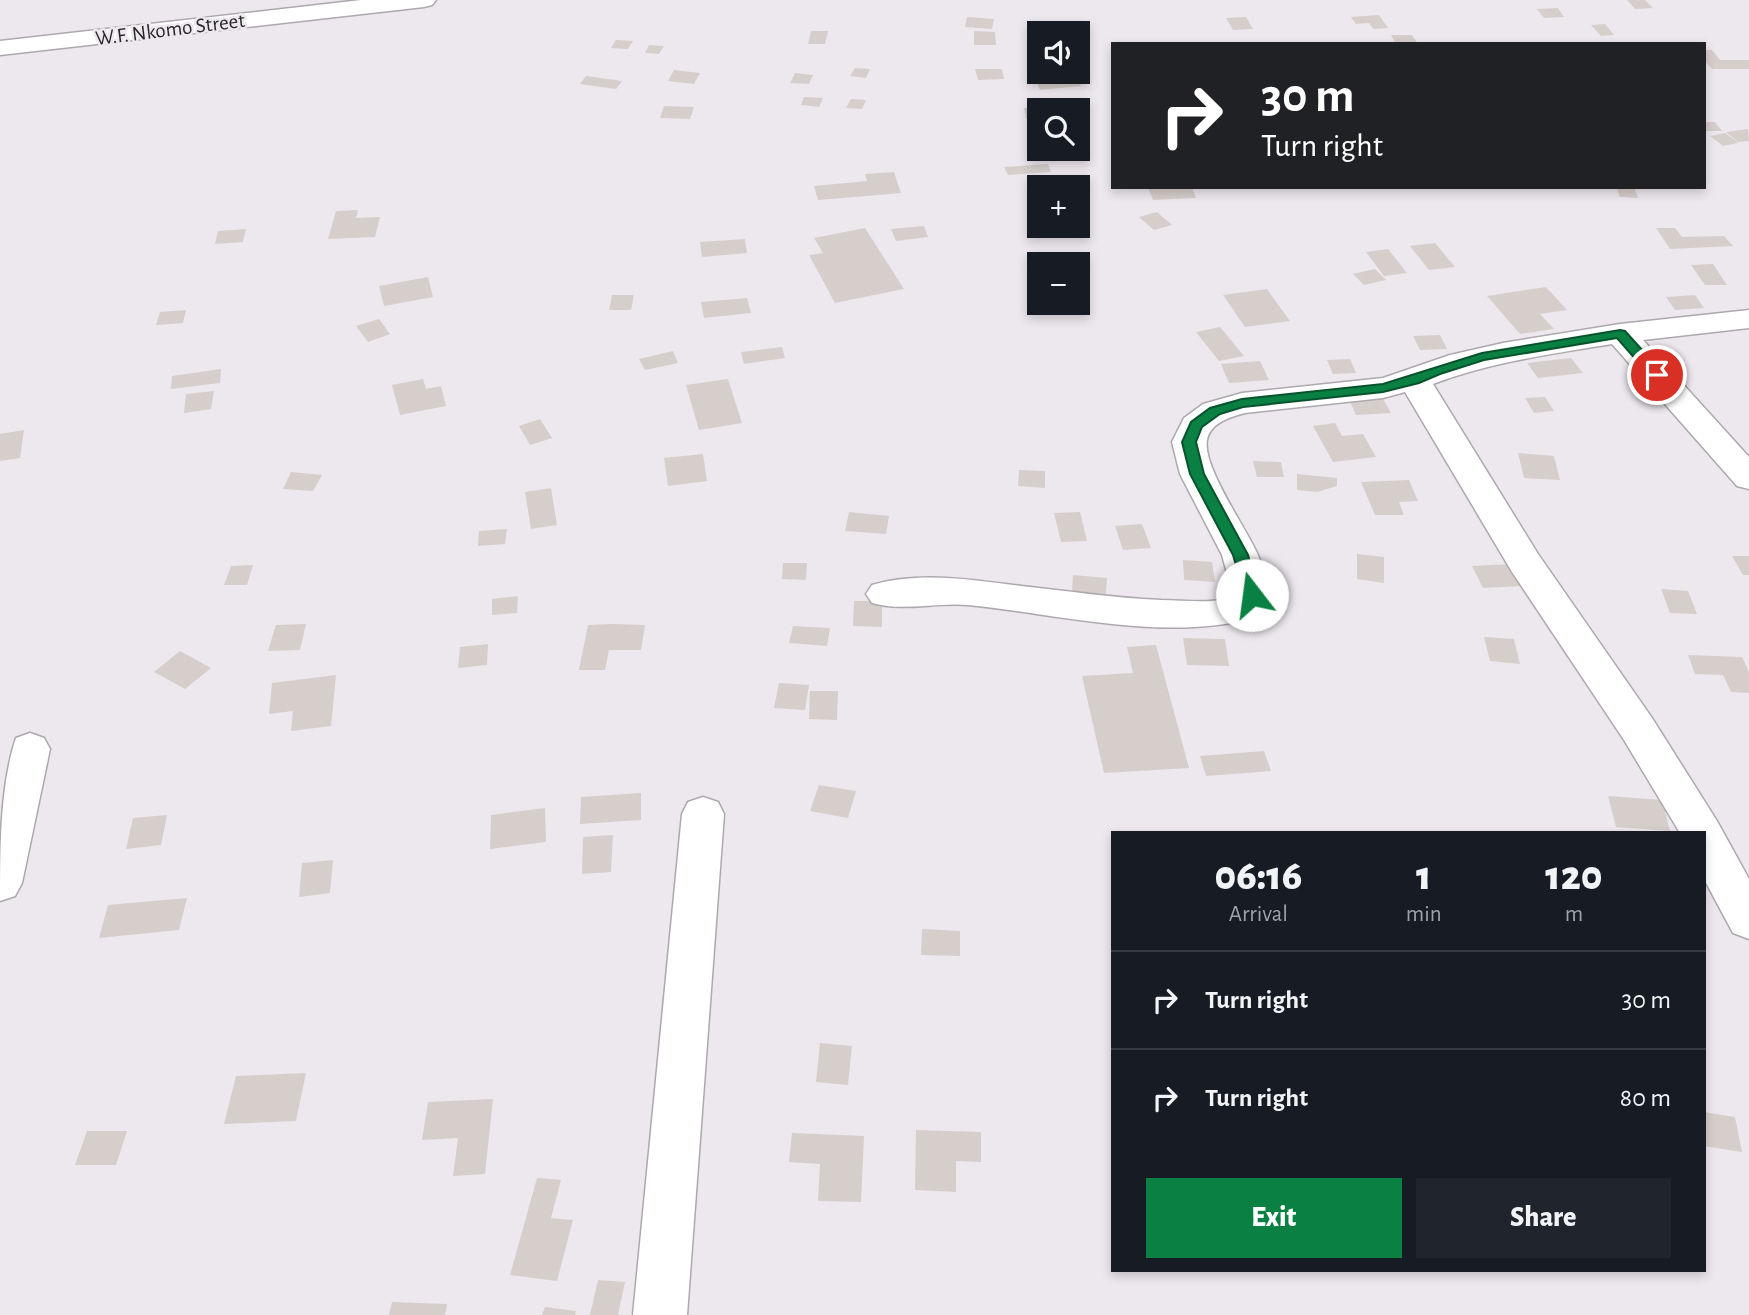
<!DOCTYPE html>
<html lang="en">
<head>
<meta charset="utf-8">
<style>
	:root { --surface:#171b24; --page:#20242c; --text:#f1f3f6; --muted:#9ea1a6; --line:#363941; --accent:#0b8043 }
	body { margin:0; font-family:"Alegreya Sans",sans-serif; background:var(--page); color:var(--text); height:100vh; display:flex; flex-direction:column; font-size:26px; white-space:nowrap }
	* { box-sizing:border-box; margin:0 }
	p { font-size:23px; color:var(--muted) }
	.icon { flex:none; width:38px; height:38px; fill:none; stroke:currentColor; stroke-width:2; stroke-linecap:round; stroke-linejoin:round }
	.map { position:relative; flex:1; overflow:hidden }
	.panel { position:absolute; left:1111px; top:831px; width:595px; height:441px; display:flex; flex-direction:column; background:var(--surface); border-radius:0px; box-shadow:0 4px 10px #0003 }
	.panel>* { flex:none }
	.top-card { position:absolute; left:1111px; top:42px; width:595px; height:147px; border-radius:0px; box-shadow:0 4px 10px #0003; background:#202124; color:#fff; overflow:hidden }
	.controls { position:absolute; left:1027px; top:21px; display:grid; gap:14px }
	.controls a { display:grid; place-items:center; width:63px; height:63px; border-radius:0px; background:var(--surface); box-shadow:0 4px 10px #0003; font-size:35px }
	.pin { position:absolute; display:grid; place-items:center; width:60px; height:60px; color:#fff; margin:-30px; border:4px solid #fff; border-radius:50%; box-shadow:0 2px 7px #0007 }
	.me { position:absolute; width:77px; margin:-38px; rotate:345deg; stroke-linejoin:round; filter:drop-shadow(0 0 5px #0008) }
	.turn { display:flex; align-items:center; gap:24px; height:147px; padding:0 35px; font-size:32px }
	.turn .icon { width:91px; height:91px; stroke-width:2.5 }
	.turn b { display:block; font-size:49px; line-height:60px }
	.eta { display:flex; justify-content:space-evenly; align-items:center; height:119px; text-align:center }
	.eta b { font-size:42px; font-weight:800; line-height:49px }
	.button { display:flex; gap:14px; margin-top:auto; padding:14px 35px }
	.button a { flex:1; height:80px; border-radius:0px; background:var(--accent); color:#fff; font-size:28px; font-weight:800; line-height:80px; text-align:center }
	.button a+a { background:var(--page); color:var(--text) }
	ul { padding:0; list-style:none }
	li { display:flex; align-items:center; gap:21px; height:98px; padding:0 35px; border-top:2px solid var(--line) }
	li div { flex:1 }
	li b { display:block; font-size:26px }
	li em { font-style:normal }
	.map>svg:first-child { display:block }
</style>
</head>
<body>
<div class="map">
<svg width="1749" height="1315" viewBox="0 0 1749 1315">
	<rect width="100%" height="100%" fill="#ede8ee"/>
	<g fill="#d6cecb">
		<path d="M1627,0H1645L1653,8L1635,9Z"/>
		<path d="M1558,8L1564,17L1544,18L1537,9Z"/>
		<path d="M1379,15L1388,28L1373,29L1369,23L1356,24L1351,17Z"/>
		<path d="M967,17L994,19L992,29L965,27Z"/>
		<path d="M1246,17L1253,29L1233,30L1226,18Z"/>
		<path d="M1605,24L1614,35L1601,36L1591,25Z"/>
		<path d="M811,31H828L825,44H808Z"/>
		<path d="M974,31L995,32L996,45H974Z"/>
		<path d="M1391,35H1412L1418,44H1396Z"/>
		<path d="M616,40L633,41L628,49L611,48Z"/>
		<path d="M649,45L664,46L659,54L645,53Z"/>
		<path d="M1704,50H1712L1720,60H1749V69H1712L1704,60Z"/>
		<path d="M855,68L870,69L866,78L850,76Z"/>
		<path d="M975,69H1002L1004,79L978,80Z"/>
		<path d="M1040,69V72H1053L1057,81L1077,79L1081,86L1040,90L1031,70Z"/>
		<path d="M674,70L700,73L694,84L668,81Z"/>
		<path d="M795,73L813,75L809,84L790,83Z"/>
		<path d="M586,76L622,81L616,89L580,84Z"/>
		<path d="M804,97L823,98L819,107L801,105Z"/>
		<path d="M851,99L866,100L862,109L846,108Z"/>
		<path d="M664,106L694,107L690,119L660,118Z"/>
		<path d="M1024,108H1044V110H1040V119H1026Z"/>
		<path d="M1704,122H1715L1722,131H1704Z"/>
		<path d="M1748,129L1749,141L1738,142L1726,132Z"/>
		<path d="M1725,133L1735,140L1738,143L1723,146L1710,136Z"/>
		<path d="M1048,164L1051,172L1008,175L1004,167Z"/>
		<path d="M894,172L901,193L818,200L814,186L867,181L865,174Z"/>
		<path d="M1148,187H1192L1196,198L1153,200Z"/>
		<path d="M1616,187H1634L1638,198L1620,197Z"/>
		<path d="M358,210L356,218L380,217L375,237L328,239L336,211Z"/>
		<path d="M1157,212L1172,225L1154,230L1139,217Z"/>
		<path d="M924,226L928,237L896,241L891,229Z"/>
		<path d="M865,228L904,289L835,303L809,255L823,253L814,238Z"/>
		<path d="M1656,228H1675L1682,237L1724,236L1733,246L1670,249Z"/>
		<path d="M246,229L243,242L215,244L218,231Z"/>
		<path d="M745,239L747,253L702,257L700,242Z"/>
		<path d="M1435,243L1455,267L1429,270L1410,246Z"/>
		<path d="M1388,249L1407,273L1384,276L1366,252Z"/>
		<path d="M1713,264L1727,285H1705L1691,265Z"/>
		<path d="M1375,269L1386,280L1364,285L1353,274Z"/>
		<path d="M428,277L433,297L384,306L379,286Z"/>
		<path d="M1546,287L1567,310L1540,314L1554,329L1520,334L1487,296Z"/>
		<path d="M1267,289L1290,321L1245,327L1223,295Z"/>
		<path d="M612,295H634L631,310H609Z"/>
		<path d="M1695,295L1704,308L1675,310L1666,297Z"/>
		<path d="M747,298L751,313L704,318L701,302Z"/>
		<path d="M186,310L183,323L156,325L160,312Z"/>
		<path d="M379,319L390,334L368,342L356,326Z"/>
		<path d="M1220,327L1244,356L1219,361L1196,332Z"/>
		<path d="M1440,335L1447,349L1420,350L1413,336Z"/>
		<path d="M782,347L785,358L744,364L741,352Z"/>
		<path d="M673,351L678,363L645,370L639,359Z"/>
		<path d="M1571,358L1583,373L1538,378L1527,363Z"/>
		<path d="M1350,359L1356,373L1333,374L1327,360Z"/>
		<path d="M1260,361L1269,380L1229,383L1221,364Z"/>
		<path d="M221,369L220,383L171,389L172,376Z"/>
		<path d="M423,379L426,389L441,386L446,406L400,415L392,385Z"/>
		<path d="M728,379L742,423L699,430L686,385Z"/>
		<path d="M214,391L211,409L184,413L186,394Z"/>
		<path d="M1381,395L1391,413L1356,415L1348,397Z"/>
		<path d="M1545,397L1554,411L1534,413L1525,398Z"/>
		<path d="M540,419L552,438L530,445L519,426Z"/>
		<path d="M1335,423L1342,436L1363,434L1376,457L1333,462L1313,426Z"/>
		<path d="M24,430L20,458L0,461V434Z"/>
		<path d="M1518,453L1554,456L1560,480L1524,478Z"/>
		<path d="M703,454L707,481L668,486L664,458Z"/>
		<path d="M1253,461L1281,462L1284,477H1257Z"/>
		<path d="M1019,470L1045,471V488L1018,486Z"/>
		<path d="M291,472L322,475L313,491L283,489Z"/>
		<path d="M1297,474L1337,478V486L1317,492L1297,490Z"/>
		<path d="M1409,480L1418,501L1399,502L1404,515H1375L1361,482Z"/>
		<path d="M551,488L557,525L531,529L525,492Z"/>
		<path d="M849,512L889,516L886,534L845,531Z"/>
		<path d="M1080,512L1087,541L1061,542L1054,513Z"/>
		<path d="M1142,524L1151,548L1123,550L1115,526Z"/>
		<path d="M507,529L505,544L478,546L479,531Z"/>
		<path d="M1357,554L1384,557V583L1357,579Z"/>
		<path d="M1732,556H1749V575H1743Z"/>
		<path d="M1183,560L1212,562L1215,582L1184,580Z"/>
		<path d="M783,563H807L806,580L782,579Z"/>
		<path d="M1511,564L1522,586L1483,588L1472,566Z"/>
		<path d="M253,565L247,585H224L231,566Z"/>
		<path d="M1073,575L1107,578L1106,594L1072,591Z"/>
		<path d="M1661,589L1688,591L1697,614L1670,613Z"/>
		<path d="M518,596L517,613L492,615V599Z"/>
		<path d="M854,601H882V627L853,626Z"/>
		<path d="M306,624L300,650L268,651L276,625Z"/>
		<path d="M613,624L645,625L641,650H609L605,670H579L588,625Z"/>
		<path d="M793,626L830,628L827,646L789,643Z"/>
		<path d="M1484,637L1514,639L1520,664L1490,661Z"/>
		<path d="M1183,638L1225,639L1229,666L1187,665Z"/>
		<path d="M488,644L487,665L458,668L460,647Z"/>
		<path d="M1156,645L1189,768L1104,773L1082,676L1133,673L1127,647Z"/>
		<path d="M180,651L211,668L185,689L154,672Z"/>
		<path d="M1688,655L1742,657L1749,672V693L1731,692L1723,675L1695,674Z"/>
		<path d="M336,675L331,726L291,731L293,711L269,714L272,683Z"/>
		<path d="M779,683L809,685L805,710L774,708Z"/>
		<path d="M810,691H838L837,720L809,719Z"/>
		<path d="M1264,751L1271,771L1206,776L1200,756Z"/>
		<path d="M819,785L856,791L848,818L810,811Z"/>
		<path d="M641,793V820L580,824L581,797Z"/>
		<path d="M1608,796L1662,800L1670,831L1616,827Z"/>
		<path d="M545,808L546,842L490,849L491,815Z"/>
		<path d="M167,815L161,845L126,849L133,818Z"/>
		<path d="M613,835L611,872L582,874L583,837Z"/>
		<path d="M333,860L330,893L299,897L302,863Z"/>
		<path d="M187,898L179,930L99,938L108,905Z"/>
		<path d="M922,929L960,931V956L921,955Z"/>
		<path d="M820,1043L852,1046L848,1085L816,1082Z"/>
		<path d="M306,1073L296,1121L224,1124L236,1076Z"/>
		<path d="M493,1099L485,1174L453,1176L458,1138L422,1140L428,1102Z"/>
		<path d="M1704,1112L1735,1117L1742,1152L1704,1146Z"/>
		<path d="M916,1130L981,1132V1162L956,1161V1192L915,1190Z"/>
		<path d="M87,1131H127L116,1165H75Z"/>
		<path d="M792,1133L864,1136L861,1202L818,1201L820,1164L789,1162Z"/>
		<path d="M537,1178L561,1180L551,1218L573,1220L557,1281L510,1275Z"/>
		<path d="M598,1280L625,1282L618,1315H590Z"/>
		<path d="M392,1302L447,1304L445,1315H389Z"/>
		<path d="M545,1307L576,1311L575,1315H542Z"/>
	</g>
	<g fill="none" stroke-linecap="round" stroke-linejoin="round">
		<g stroke="#ada8ae" stroke-width="3">
			<g id="minor">
				<path d="M1749,310V328L1643,340L1749,457V489L1737,486L1612,344C1551,354 1491,362 1433,384L1538,554L1652,718L1717,821L1749,879V939L1733,933L1704,879V833H1680L1624,740L1512,572L1405,392L1383,398L1245,413C1230,417 1210,423 1207,440C1202,466 1246,528 1257,553C1263,566 1266,581 1271,595L1256,617C1169,643 1058,614 968,605C937,602 902,612 872,603L866,594L872,585C920,571 973,580 1021,586C1068,591 1114,598 1161,600C1183,600 1209,604 1230,598L1233,595L1222,555L1180,474L1172,442L1184,418L1203,404L1242,393L1383,378L1450,355L1503,343L1620,324Z"/>
				<path d="M30,733L44,738L50,749L22,883L15,896L0,901C0,849 0,785 16,738Z"/>
				<path d="M703,797L718,802L724,814L687,1315H633L682,814L688,802Z"/>
			</g>
		</g>
		<g stroke="#ada8ae" stroke-width="3">
			<path id="major" d="M361,0H436L432,5L424,7L0,55V41Z"/>
		</g>
		<use href="#minor" fill="#fff" fill-rule="evenodd"/>
		<use href="#major" fill="#fff" fill-rule="evenodd"/>
	</g>
	<path fill="#0b8043" stroke="#07532c" stroke-width="2" d="M1620,330L1625,331L1662,372V378H1652L1617,338L1484,360L1440,374L1419,383L1383,392L1243,407L1220,414L1202,427L1196,442L1204,474L1248,555L1259,595L1257,598H1246L1233,555L1190,474L1182,442L1191,422L1210,408L1242,399L1383,384L1482,353Z"/>
	<g text-anchor="middle" stroke-width="5" stroke-linejoin="round" paint-order="stroke">
		<g font-size="21" fill="#282629" stroke="#ede8ee">
			<text transform="translate(170 29) rotate(-7)" y="7">W.F. Nkomo Street</text>
		</g>
	</g>
</svg>
<div class="controls">
<a><svg class="icon" aria-label="sound" viewBox="0 0 24 24"><path d="M4 9h4l5-4v14l-5-4H4zM17 9q2 3 0 6"/></svg></a>
<a><svg class="icon" aria-label="search" viewBox="0 0 24 24"><circle cx="10" cy="10" r="6"/><path d="M15 15l6 6"/></svg></a>
<a>+</a>
<a>−</a>
</div>
<div class="pin" style="left:1657px;top:375px;background:#d93025"><svg class="icon" aria-label="arrive" viewBox="0 0 24 24"><path d="M6 21V4h12l-3 4 3 4H6"/></svg></div>
<svg class="me" style="left:1252px;top:595px" viewBox="-20 -20 40 40"><circle r="19" fill="#fff"/><path d="M0-13L10 11 0 6-10 11z" fill="#0b8043"/></svg>
<div class="top-card">
<div class="turn"><svg class="icon" aria-label="right" viewBox="0 0 24 24"><path d="M7 20v-9h11M14 6l5 5-5 5"/></svg><div><b>30 m</b>Turn right</div></div>
</div>
<section class="panel">
<div class="eta">
<div><b>06:16</b><p>Arrival</p></div>
<div><b>1</b><p>min</p></div>
<div><b>120</b><p>m</p></div>
</div>
<ul>
<li><svg class="icon" aria-label="right" viewBox="0 0 24 24"><path d="M7 20v-9h11M14 6l5 5-5 5"/></svg><div><b>Turn right</b></div><em>30 m</em></li>
<li><svg class="icon" aria-label="right" viewBox="0 0 24 24"><path d="M7 20v-9h11M14 6l5 5-5 5"/></svg><div><b>Turn right</b></div><em>80 m</em></li>
</ul>
<div class="button"><a>Exit</a><a>Share</a></div>
</section>
</div>
</body>
</html>
